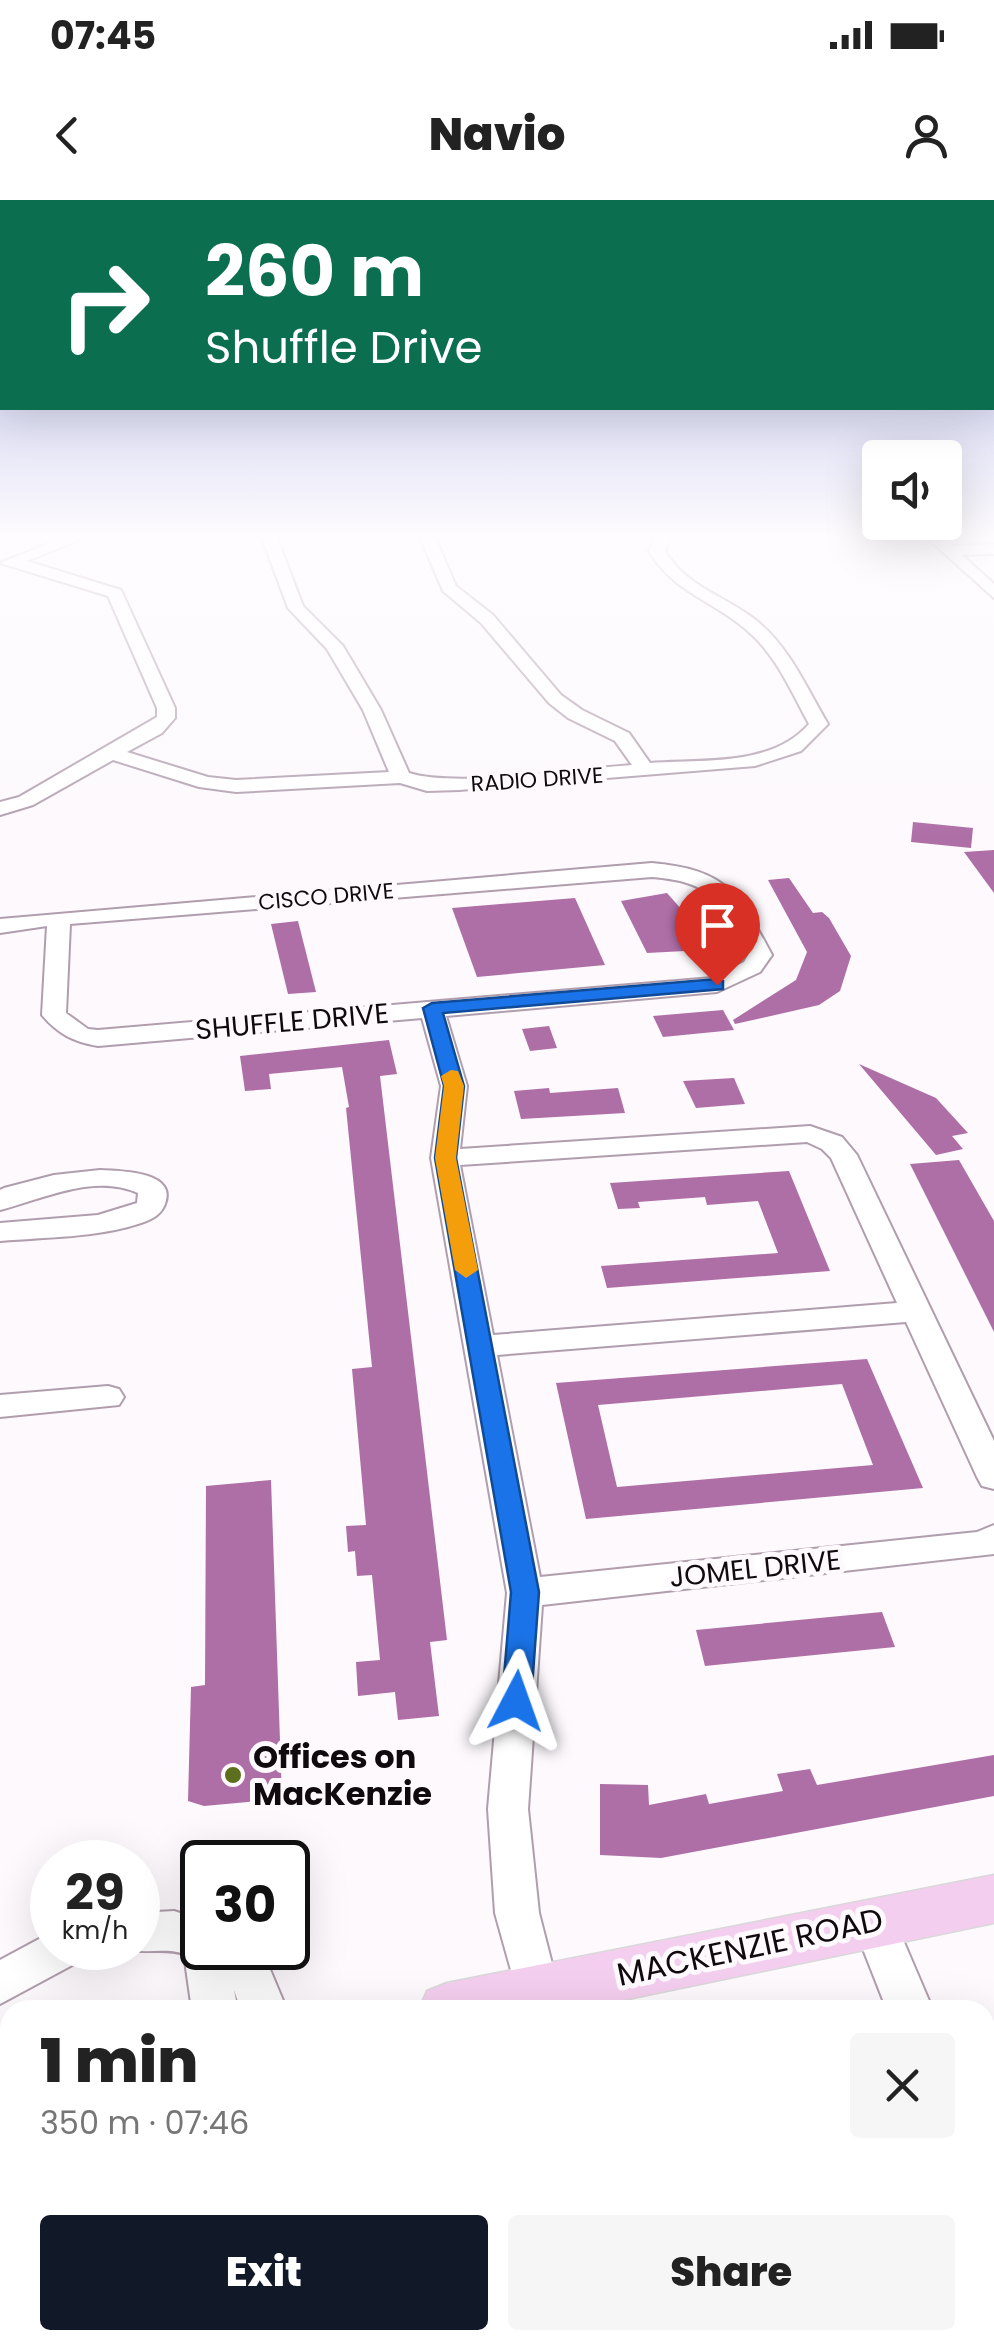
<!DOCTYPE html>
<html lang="en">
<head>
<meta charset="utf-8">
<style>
	:root { --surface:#fff; --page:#f6f6f6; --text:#222; --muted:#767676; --accent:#111827 }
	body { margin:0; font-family:Poppins,sans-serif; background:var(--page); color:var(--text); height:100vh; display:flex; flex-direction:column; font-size:38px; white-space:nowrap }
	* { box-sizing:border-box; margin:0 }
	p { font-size:32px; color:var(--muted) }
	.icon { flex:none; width:55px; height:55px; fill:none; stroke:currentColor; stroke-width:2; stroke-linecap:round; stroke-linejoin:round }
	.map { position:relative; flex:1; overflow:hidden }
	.drawer { position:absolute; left:0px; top:1800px; width:995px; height:350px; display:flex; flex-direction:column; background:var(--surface); border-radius:30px 30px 0 0; box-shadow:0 10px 40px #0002 }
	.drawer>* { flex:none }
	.top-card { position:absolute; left:0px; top:0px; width:995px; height:210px; box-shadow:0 10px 40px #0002; background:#0b6e4f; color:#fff; overflow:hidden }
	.buttons { position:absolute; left:862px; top:240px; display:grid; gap:20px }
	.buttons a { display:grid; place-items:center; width:100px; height:100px; border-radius:10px; background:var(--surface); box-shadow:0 10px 40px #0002; font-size:50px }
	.speed { position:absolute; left:30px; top:1640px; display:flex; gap:20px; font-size:50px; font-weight:700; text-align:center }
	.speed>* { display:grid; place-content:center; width:130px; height:130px; border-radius:50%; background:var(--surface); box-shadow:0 10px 40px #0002; line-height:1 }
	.speed small { font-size:25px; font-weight:400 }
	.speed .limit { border:5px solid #111; border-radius:15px; background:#fff; color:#111 }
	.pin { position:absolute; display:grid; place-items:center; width:85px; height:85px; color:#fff; margin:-102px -42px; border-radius:50% 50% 50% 0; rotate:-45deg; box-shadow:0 0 10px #0007 }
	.pin .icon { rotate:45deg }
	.me { position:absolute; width:110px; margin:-55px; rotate:4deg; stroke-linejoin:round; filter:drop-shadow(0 0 8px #0008) }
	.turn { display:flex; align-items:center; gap:35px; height:210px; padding:0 40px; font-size:45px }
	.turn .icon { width:130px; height:130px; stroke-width:2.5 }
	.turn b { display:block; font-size:70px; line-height:85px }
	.round { display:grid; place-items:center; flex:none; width:105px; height:105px; border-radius:10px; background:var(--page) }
	.head { display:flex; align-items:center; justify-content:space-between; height:170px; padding:0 40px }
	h1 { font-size:60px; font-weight:800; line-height:75px }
	.action { display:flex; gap:20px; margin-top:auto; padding:20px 40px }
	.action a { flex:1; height:115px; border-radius:10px; background:var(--accent); color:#fff; font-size:40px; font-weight:800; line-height:115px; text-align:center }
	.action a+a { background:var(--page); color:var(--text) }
	.status { display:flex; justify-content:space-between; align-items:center; height:70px; padding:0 50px; background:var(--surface); direction:ltr }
	.status svg { height:28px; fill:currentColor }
	header { display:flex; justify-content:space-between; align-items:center; height:130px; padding:0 40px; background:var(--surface); font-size:45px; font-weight:800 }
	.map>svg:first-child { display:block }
</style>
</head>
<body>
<div class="status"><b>07:45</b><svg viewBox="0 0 49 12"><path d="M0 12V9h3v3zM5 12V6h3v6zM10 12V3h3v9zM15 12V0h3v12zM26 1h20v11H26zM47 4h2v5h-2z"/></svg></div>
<header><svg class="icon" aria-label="back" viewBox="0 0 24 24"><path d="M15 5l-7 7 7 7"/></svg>Navio<svg class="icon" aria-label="person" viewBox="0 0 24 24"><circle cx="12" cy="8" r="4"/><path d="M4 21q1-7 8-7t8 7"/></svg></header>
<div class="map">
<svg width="994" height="2150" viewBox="0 0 994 2150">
	<rect width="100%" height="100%" fill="#fdf9fd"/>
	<path fill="#fdedfa" d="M237,2140H632L634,2150H238Z"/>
	<g fill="#ae6ea6" fill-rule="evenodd">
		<path d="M913,622L973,628L971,648L911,642Z"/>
		<path d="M994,650V693L964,652Z"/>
		<path d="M789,678L813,713L822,712L829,718L851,756L840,791L819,805L735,824L733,820L796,780L807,752L768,680Z"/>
		<path d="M667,693L690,719L704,750L647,753L621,701Z"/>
		<path d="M575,698L605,765L477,777L452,708Z"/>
		<path d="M298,721L316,792L288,794L271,724Z"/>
		<path d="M723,810L734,830L663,837L653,816Z"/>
		<path d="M549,826L557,848L530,851L522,829Z"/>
		<path d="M389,840L397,874L380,876L447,1440L430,1442L439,1516L398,1520L395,1492L358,1496L356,1462L380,1460L372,1375L357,1376L355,1351L348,1352L346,1326L366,1325L352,1169L372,1167L346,908L349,907L342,867L269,874L271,889L245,891L240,856Z"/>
		<path d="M859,864L936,898L968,933L952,936L963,949L936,955Z"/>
		<path d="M734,878L745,904L696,908L683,881Z"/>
		<path d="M549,888L550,893L618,888L625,913L521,919L514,891Z"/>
		<path d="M959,960L994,1021V1132L910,964Z"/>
		<path d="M789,971L830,1071L607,1088L601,1066L778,1053L758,1001L707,1005L705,997L638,1002L640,1008L618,1009L610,983Z"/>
		<path d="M867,1159L923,1288L586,1319L556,1183ZM842,1184L873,1265L617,1287L598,1205Z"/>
		<path d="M271,1280L282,1599L204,1606L188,1601L191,1487L205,1485L206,1286Z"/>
		<path d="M882,1412L895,1447L705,1466L696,1430Z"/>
		<path d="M994,1555V1596L661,1658L600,1655V1584L648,1585L649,1605L706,1594L709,1604L783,1591L777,1574L810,1569L817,1585Z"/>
	</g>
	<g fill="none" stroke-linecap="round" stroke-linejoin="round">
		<g stroke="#b09ead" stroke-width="4">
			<g id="minor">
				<path d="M70,335H92L27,361L121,390L175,508V518L162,533L127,552L208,577L236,580L389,572L363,510L327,449L288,408L261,335H276L303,406L343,446L381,510L409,573C458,588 575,569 632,565L615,541L568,518L549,503L481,423L443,391L419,335H434L456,386L493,415L561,495L582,510L629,533L650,563C702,559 772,567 809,524C792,493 777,457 750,433C717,402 673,393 649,351L657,335H672L665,351C686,387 726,396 757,421C790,448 807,489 828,524L801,551L755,566L459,590L427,591L400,583L236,592L199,587L113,560L33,605L0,615V602L19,597L157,517V508L108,396L0,363Z"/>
				<path d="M924,335H940L952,346L994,344V354L962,355L994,384V398Z"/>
				<path d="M652,663C727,670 738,692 772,755L760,772L717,792L446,816L467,886L460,949L810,926L842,937L857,955L994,1241V1289L982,1286L977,1277L906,1122L497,1155L540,1377L977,1332L994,1325V1354L542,1405L528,1609L539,1713L559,1791L553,1806L542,1810L521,1806L495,1713L488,1609L507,1393L431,958L441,886L422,818L98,846C74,842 58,834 42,815L47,726L0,733V719ZM652,677C715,682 721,703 748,755L744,762L712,778L98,830L88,829L66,813L70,724ZM807,942L822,949L831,958L897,1103L493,1135L460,965Z"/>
				<path d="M100,970C119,971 178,971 165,1004C161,1015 151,1020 141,1023C96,1038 47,1037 0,1041V1023L98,1015L137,1003L138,993C94,973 43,999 0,1010V990L4,988L54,975Z"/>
				<path d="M108,1186L119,1189L124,1197L119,1205L0,1217V1195Z"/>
				<path d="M874,1701L889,1707L933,1810H887L852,1721L859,1707Z"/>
				<path d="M174,1711L202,1720V1748H253L269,1767L287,1810H241L234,1790L238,1810H192L184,1754C164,1747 144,1755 124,1748H138V1713Z"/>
				<path d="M52,1732V1748H85L78,1762L0,1804V1760Z"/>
				<path d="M985,1974L994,1977V2045L985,2041Z"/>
				<path d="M10,2046V2124L0,2129V2050Z"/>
				<path d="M256,2140H308L310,2150H258Z"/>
				<path d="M555,2140H607L608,2150H556Z"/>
			</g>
		</g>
		<g stroke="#d9d8d9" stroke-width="3">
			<g id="major">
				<path d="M994,1675V1723L575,1810H419L427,1791L447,1783Z"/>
				<path d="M10,1868V1926L0,1927V1869Z"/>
			</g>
		</g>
		<use href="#minor" fill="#fff" fill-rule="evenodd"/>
		<use href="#major" fill="#f4ceee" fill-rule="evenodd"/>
	</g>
	<linearGradient id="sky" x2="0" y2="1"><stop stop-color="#a8aee5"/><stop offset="0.53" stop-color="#fefcfe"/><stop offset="1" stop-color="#fefcfe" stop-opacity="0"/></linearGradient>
	<rect width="994" height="636" fill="url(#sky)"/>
	<path fill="#1a73e8" stroke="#114b97" stroke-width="2.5" d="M717,779L723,781V789L443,813L464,886L456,958L539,1392L531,1501L527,1509L516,1513L506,1509L502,1501L511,1392L435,958L444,886L423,808L432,803Z"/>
	<path fill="#f59e0b" d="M451,870L458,871L464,886L456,958L478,1070L466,1078L455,1070L435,958L444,886L441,876Z"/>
	<circle fill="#5d6f1d" stroke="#fdf9fd" stroke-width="4" cx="233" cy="1575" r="10"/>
	<g text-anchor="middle" stroke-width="10" stroke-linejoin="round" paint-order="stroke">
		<g font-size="22" fill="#100a0f" stroke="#fdf9fd">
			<text transform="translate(537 579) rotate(-4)" y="8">RADIO DRIVE</text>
			<text transform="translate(326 696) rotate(-5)" y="8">CISCO DRIVE</text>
		</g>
		<g font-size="28" fill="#100a0f" stroke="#fdf9fd">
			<text transform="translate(292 821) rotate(-5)" y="10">SHUFFLE DRIVE</text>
			<text transform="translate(755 1368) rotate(-6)" y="10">JOMEL DRIVE</text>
		</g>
		<g font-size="32" font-weight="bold" fill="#100a0f" stroke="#fdf9fd" text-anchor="start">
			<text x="253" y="1568">Offices on<tspan x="253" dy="37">MacKenzie</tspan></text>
		</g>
		<g font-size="32" fill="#100a0f" stroke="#fdf9fd">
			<text transform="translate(750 1747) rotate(-12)" y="11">MACKENZIE ROAD</text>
		</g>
	</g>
</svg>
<div class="buttons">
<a><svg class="icon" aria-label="sound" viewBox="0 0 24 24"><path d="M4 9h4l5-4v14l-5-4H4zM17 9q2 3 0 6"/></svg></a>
</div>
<div class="speed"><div>29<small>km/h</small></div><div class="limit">30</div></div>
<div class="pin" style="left:717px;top:785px;background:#d93025"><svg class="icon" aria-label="arrive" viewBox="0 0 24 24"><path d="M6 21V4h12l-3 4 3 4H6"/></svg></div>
<svg class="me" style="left:516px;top:1501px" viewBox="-20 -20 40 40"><path d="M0-17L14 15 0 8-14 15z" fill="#1a73e8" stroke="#fff" stroke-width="4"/></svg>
<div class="top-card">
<div class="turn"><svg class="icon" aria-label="right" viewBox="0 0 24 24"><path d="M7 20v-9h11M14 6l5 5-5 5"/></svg><div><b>260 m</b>Shuffle Drive</div></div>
</div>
<section class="drawer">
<div class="head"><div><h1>1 min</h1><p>350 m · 07:46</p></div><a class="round"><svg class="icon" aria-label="close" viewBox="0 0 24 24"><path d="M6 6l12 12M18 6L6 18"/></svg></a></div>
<div class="action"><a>Exit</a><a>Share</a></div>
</section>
</div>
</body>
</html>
